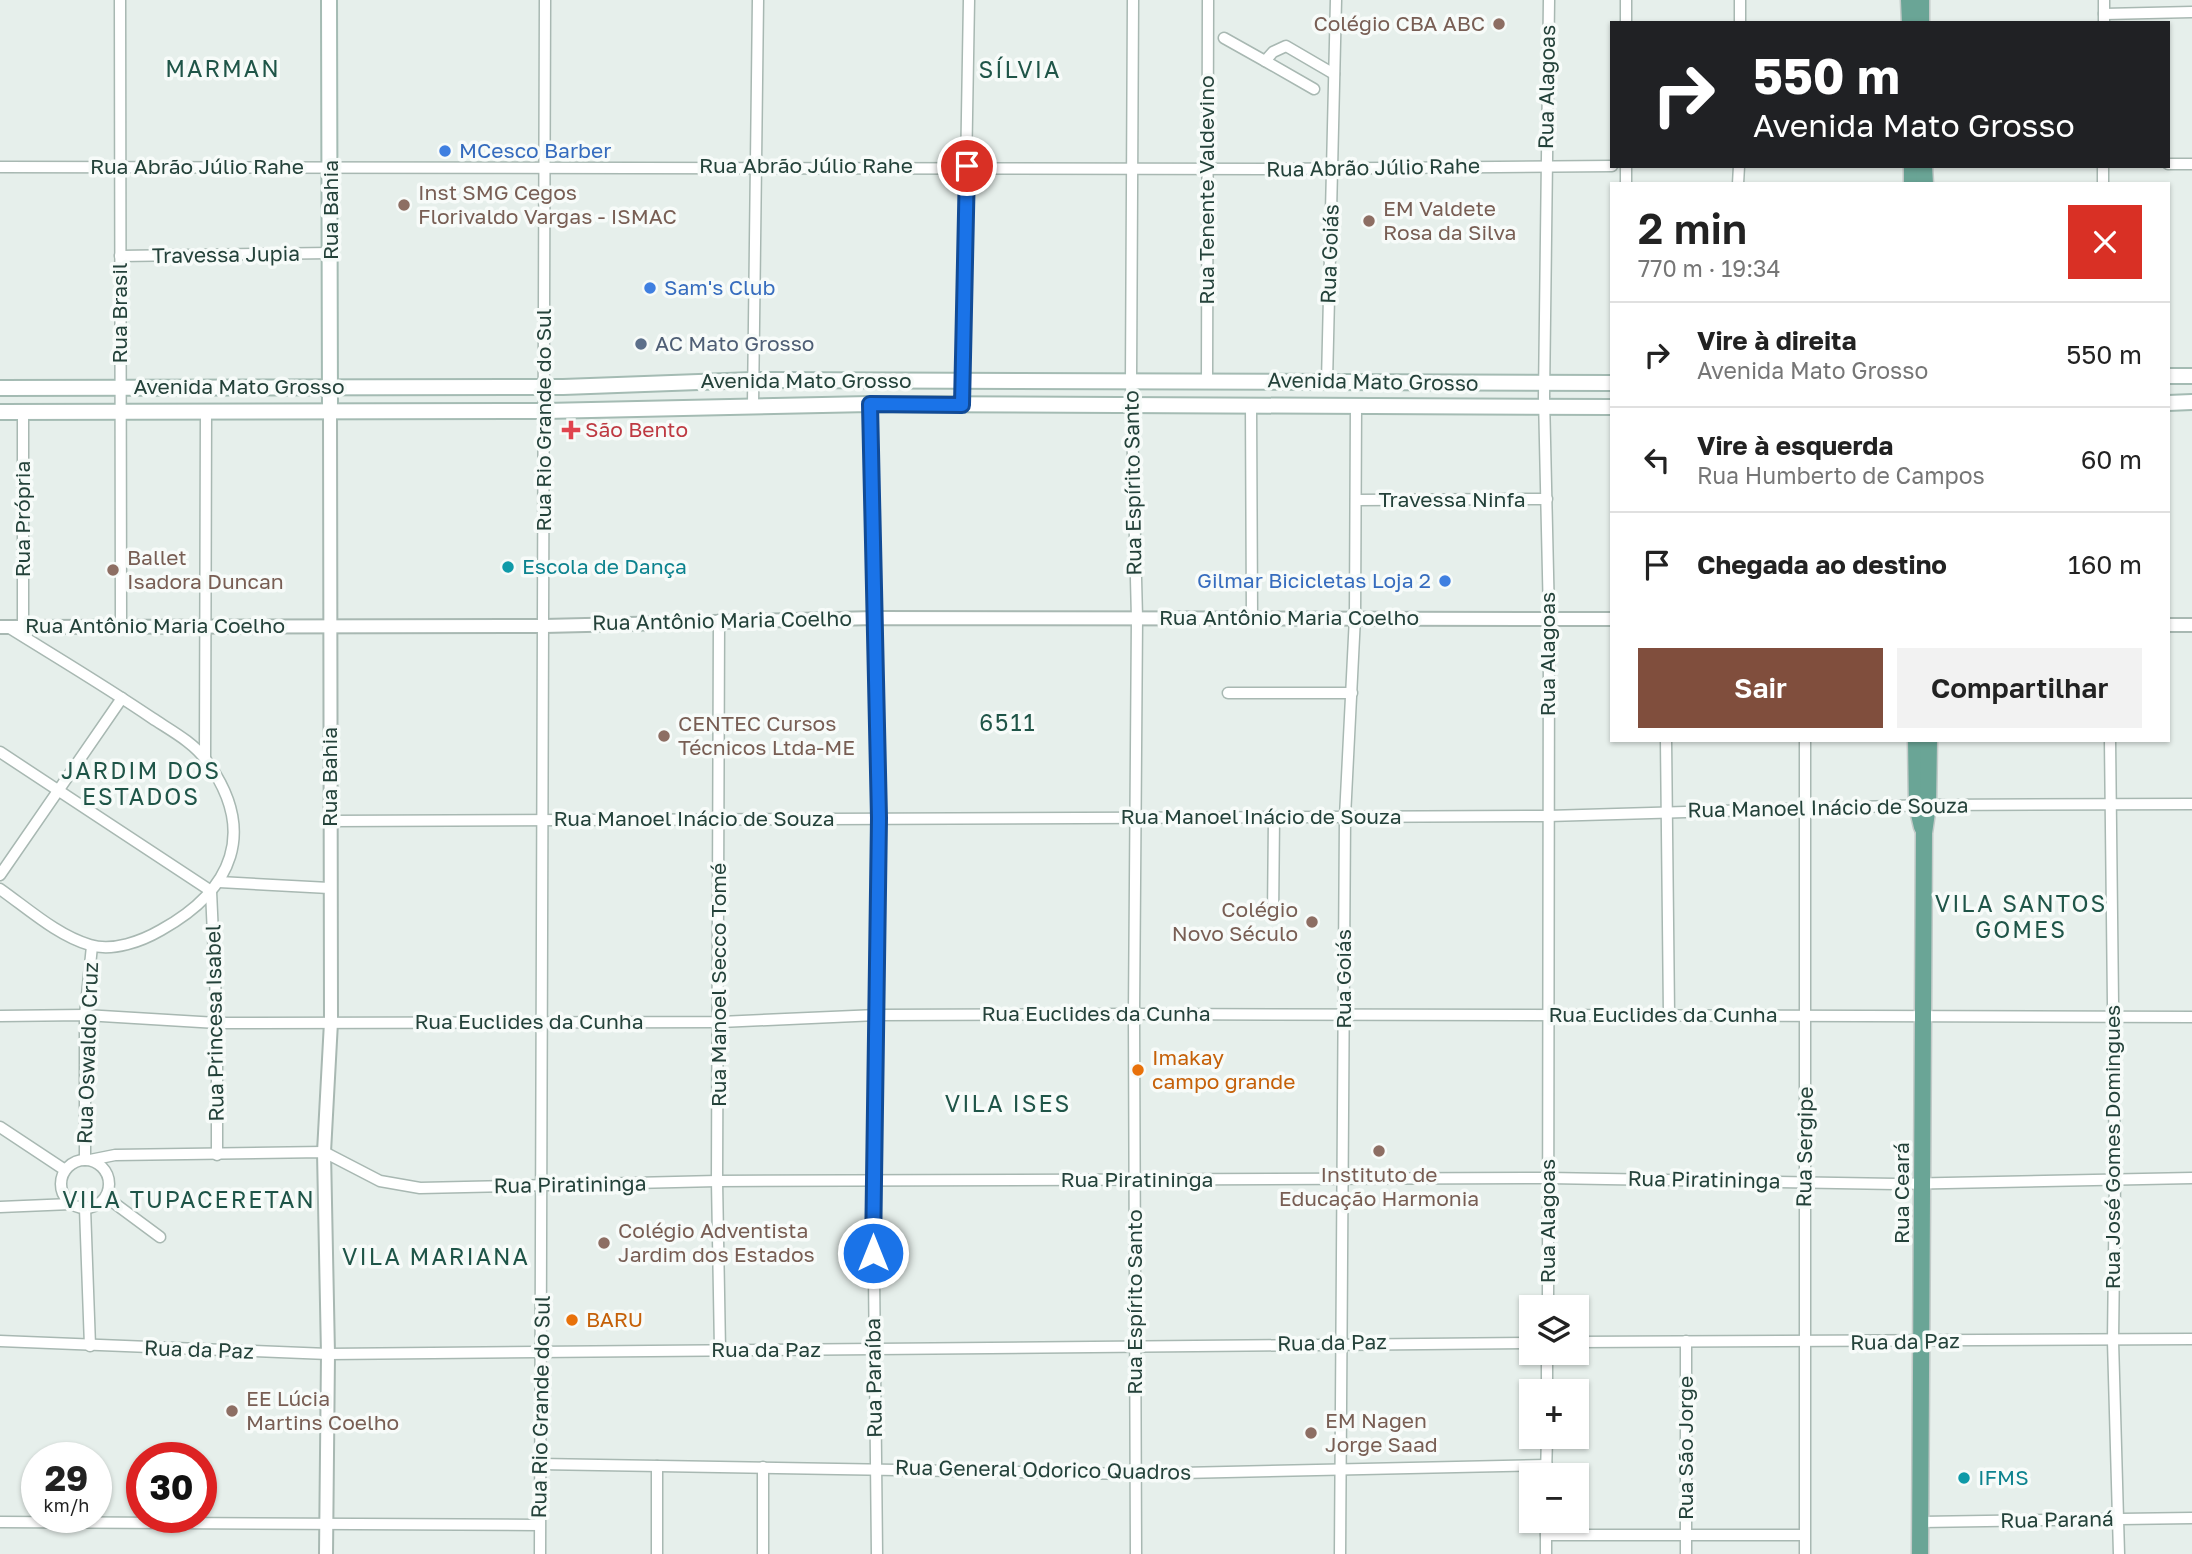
<!DOCTYPE html>
<html lang="pt">
<head>
<meta charset="utf-8">
<style>
	:root { --surface:#fff; --page:#f2f2f2; --text:#222; --muted:#767676; --line:#e0e0e0; --accent:#804e3d }
	body { margin:0; font-family:"Golos Text",sans-serif; background:var(--page); color:var(--text); height:100vh; display:flex; flex-direction:column; font-size:26px; white-space:nowrap }
	* { box-sizing:border-box; margin:0 }
	p { font-size:23px; color:var(--muted) }
	.icon { flex:none; width:38px; height:38px; fill:none; stroke:currentColor; stroke-width:2; stroke-linecap:round; stroke-linejoin:round }
	.map { position:relative; flex:1; overflow:hidden }
	.side { position:absolute; left:1610px; top:182px; width:560px; height:560px; display:flex; flex-direction:column; background:var(--surface); border-radius:0px; box-shadow:0 2px 5px #0004 }
	.side>* { flex:none }
	.banner { position:absolute; left:1610px; top:21px; width:560px; height:147px; border-radius:0px; box-shadow:0 2px 5px #0004; background:#202124; color:#fff; overflow:hidden }
	.controls { position:absolute; left:1519px; top:1295px; display:grid; gap:14px }
	.controls a { display:grid; place-items:center; width:70px; height:70px; border-radius:0px; background:var(--surface); box-shadow:0 2px 5px #0004; font-size:35px }
	.speed { position:absolute; left:21px; top:1442px; display:flex; gap:14px; font-size:35px; font-weight:700; text-align:center }
	.speed>* { display:grid; place-content:center; width:91px; height:91px; border-radius:50%; background:var(--surface); box-shadow:0 2px 5px #0004; line-height:1 }
	.speed small { font-size:18px; font-weight:400 }
	.speed .limit { border:10px solid #d22; background:#fff; color:#111 }
	.pin { position:absolute; display:grid; place-items:center; width:60px; height:60px; color:#fff; margin:-30px; border:4px solid #fff; border-radius:50%; box-shadow:0 2px 7px #0007 }
	.me { position:absolute; width:77px; margin:-38px; rotate:0deg; stroke-linejoin:round; filter:drop-shadow(0 0 5px #0008) }
	.turn { display:flex; align-items:center; gap:24px; height:147px; padding:0 28px; font-size:32px }
	.turn .icon { width:91px; height:91px; stroke-width:2.5 }
	.turn b { display:block; font-size:49px; line-height:60px }
	.round { display:grid; place-items:center; flex:none; width:74px; height:74px; border-radius:0px; background:var(--page) }
	.overview { display:flex; align-items:center; justify-content:space-between; height:119px; padding:0 28px }
	h1 { font-size:42px; font-weight:600; line-height:52px }
	.button { display:flex; gap:14px; margin-top:auto; padding:14px 28px }
	.button a { flex:1; height:80px; border-radius:0px; background:var(--accent); color:#fff; font-size:28px; font-weight:600; line-height:80px; text-align:center }
	.button a+a { background:var(--page); color:var(--text) }
	ul { padding:0; list-style:none }
	li { display:flex; align-items:center; gap:21px; height:105px; padding:0 28px; border-top:2px solid var(--line) }
	li div { flex:1 }
	li b { display:block; font-size:26px }
	li em { font-style:normal }
	.map>svg:first-child { display:block }
</style>
</head>
<body>
<div class="map">
<svg width="2192" height="1554" viewBox="0 0 2192 1554">
	<rect width="100%" height="100%" fill="#e6efeb"/>
	<g fill="none" stroke-linecap="round" stroke-linejoin="round">
		<g stroke="#a8b8b2" stroke-width="13">
			<g id="minor">
				<path d="M120,0L121,627"/>
				<path d="M1133,0L1131,381L1137,618L1134,1014L1136,1554"/>
				<path d="M2104,14L2192,12"/>
				<path d="M1626,23V0"/>
				<path d="M1740,23V0"/>
				<path d="M2104,23V0"/>
				<path d="M1224,38L1265,61"/>
				<path d="M1314,89L1265,61L1273,52L1286,46L1334,74"/>
				<path d="M2168,164H2192"/>
				<path d="M2103,166V184"/>
				<path d="M0,167L1269,169L1612,166"/>
				<path d="M1626,184V166"/>
				<path d="M1738,184L1739,166"/>
				<path d="M120,256L331,253"/>
				<path d="M1207,380L1208,0"/>
				<path d="M1327,382L1336,0"/>
				<path d="M870,404L879,818L873,1180L877,1554"/>
				<path d="M753,405L758,0"/>
				<path d="M962,405L969,0"/>
				<path d="M1251,405L1252,619"/>
				<path d="M23,412V627"/>
				<path d="M1356,500L1547,499"/>
				<path d="M719,620L717,1181L720,1350"/>
				<path d="M1228,693H1352"/>
				<path d="M1666,740L1669,1014"/>
				<path d="M2110,740L2115,1179L2113,1341L2119,1554"/>
				<path d="M0,752L211,891L217,1023V1155"/>
				<path d="M205,758L206,410"/>
				<path d="M331,821L1548,816L1928,805L2192,804"/>
				<path d="M0,875L122,698"/>
				<path d="M219,882L329,888"/>
				<path d="M0,889C27,908 58,936 90,945C113,952 142,941 161,930C233,890 258,831 206,760C193,742 170,730 152,718C105,686 56,657 8,627"/>
				<path d="M1273,917L1274,817"/>
				<path d="M0,1016L85,1015L217,1023L720,1022L877,1015L1134,1014L2192,1017"/>
				<path d="M0,1127L65,1170"/>
				<circle cx="85" cy="1184" r="24"/>
				<path d="M85,1160V1015L92,946"/>
				<path d="M90,1160L115,1155L324,1152L380,1181L420,1188L717,1181L1548,1178L1896,1184L2192,1178"/>
				<path d="M106,1197L160,1237"/>
				<path d="M0,1207L71,1204"/>
				<path d="M85,1208L90,1346"/>
				<path d="M1548,1307L1549,618L1544,397L1549,0"/>
				<path d="M0,1341L328,1354L1531,1343"/>
				<path d="M1577,1342L2192,1339"/>
				<path d="M1547,1391V1353"/>
				<path d="M539,1464L1135,1474L1547,1465"/>
				<path d="M657,1466V1554"/>
				<path d="M763,1467V1554"/>
				<path d="M1546,1475L1547,1437"/>
				<path d="M1546,1521V1554"/>
				<path d="M0,1522L539,1525"/>
				<path d="M1921,1522L2192,1518"/>
				<path d="M1546,1535H1804"/>
				<path d="M540,1554L545,0"/>
				<path d="M1340,1554L1345,817L1355,617L1356,405"/>
				<path d="M1686,1554V1341"/>
				<path d="M1805,1554V740"/>
			</g>
		</g>
		<g stroke="#a8b8b2" stroke-width="16">
			<g id="tertiary">
				<path d="M2168,625H2192"/>
				<path d="M0,627L544,626L875,618L1612,619"/>
				<path d="M326,1554L328,1354L324,1152L331,1022L330,412"/>
			</g>
		</g>
		<g stroke="#a4bbb3" stroke-width="18">
			<g id="secondary">
				<path d="M329,0L330,412"/>
				<path d="M2168,376H2192"/>
				<path d="M0,388L563,387L753,380L1612,383"/>
				<path d="M2168,403L2192,402"/>
				<path d="M0,412L545,411L870,404L1612,407"/>
			</g>
		</g>
		<g stroke="#c2cac8" stroke-width="19">
			<g id="primary">
				<path d="M1909,0L1910,23"/>
				<path d="M1921,0V23"/>
				<path d="M1912,166V184"/>
				<path d="M1924,166L1925,184"/>
				<path d="M1916,740L1917,806L1922,827"/>
				<path d="M1920,1554L1924,833L1928,805L1929,740"/>
			</g>
		</g>
		<use href="#minor" stroke="#fff" stroke-width="10"/>
		<use href="#tertiary" stroke="#fff" stroke-width="12"/>
		<use href="#secondary" stroke="#fff" stroke-width="14"/>
		<use href="#primary" stroke="#6aa596" stroke-width="16"/>
	</g>
	<g fill="none" stroke-linecap="round" stroke-linejoin="round">
		<g stroke="#114b97" stroke-width="18">
			<path id="route" d="M873,1253L879,818L870,404L962,405L967,166"/>
		</g>
		<use href="#route" stroke="#1a73e8" stroke-width="12"/>
	</g>
	<g fill="#8d6e63" stroke="#f7fbf9" stroke-width="2.5">
		<circle cx="1499" cy="24" r="7"/>
		<circle cx="404" cy="205" r="7"/>
		<circle cx="1369" cy="221" r="7"/>
		<circle cx="113" cy="570" r="7"/>
		<circle cx="664" cy="736" r="7"/>
		<circle cx="1312" cy="922" r="7"/>
		<circle cx="1379" cy="1151" r="7"/>
		<circle cx="604" cy="1243" r="7"/>
		<circle cx="232" cy="1411" r="7"/>
		<circle cx="1311" cy="1433" r="7"/>
	</g>
	<g fill="#3f7fe0" stroke="#f7fbf9" stroke-width="2.5">
		<circle cx="445" cy="151" r="7"/>
		<circle cx="650" cy="288" r="7"/>
		<circle cx="1445" cy="581" r="7"/>
	</g>
	<circle fill="#5c6f8a" stroke="#f7fbf9" stroke-width="2.5" cx="641" cy="344" r="7"/>
	<path fill="#e0444e" stroke="#f7fbf9" stroke-width="2.5" d="M567.5 419.5h7v7h7v7h-7v7h-7v-7h-7v-7h7z"/>
	<g fill="#0f9aa8" stroke="#f7fbf9" stroke-width="2.5">
		<circle cx="508" cy="567" r="7"/>
		<circle cx="1964" cy="1478" r="7"/>
	</g>
	<g fill="#e8710a" stroke="#f7fbf9" stroke-width="2.5">
		<circle cx="1138" cy="1070" r="7"/>
		<circle cx="572" cy="1320" r="7"/>
	</g>
	<g text-anchor="middle" stroke-width="7" stroke-linejoin="round" paint-order="stroke">
		<g font-size="21" fill="#785e54" stroke="#f7fbf9" text-anchor="start">
			<text x="1485" y="31" text-anchor="end">Colégio CBA ABC</text>
			<text x="418" y="200">Inst SMG Cegos<tspan x="418" dy="24">Florivaldo Vargas - ISMAC</tspan></text>
			<text x="1383" y="216">EM Valdete<tspan x="1383" dy="24">Rosa da Silva</tspan></text>
			<text x="127" y="565">Ballet<tspan x="127" dy="24">Isadora Duncan</tspan></text>
			<text x="678" y="731">CENTEC Cursos<tspan x="678" dy="24">Técnicos Ltda-ME</tspan></text>
			<text x="1298" y="917" text-anchor="end">Colégio<tspan x="1298" dy="24">Novo Século</tspan></text>
			<text x="1379" y="1182" text-anchor="middle">Instituto de<tspan x="1379" dy="24">Educação Harmonia</tspan></text>
			<text x="618" y="1238">Colégio Adventista<tspan x="618" dy="24">Jardim dos Estados</tspan></text>
			<text x="246" y="1406">EE Lúcia<tspan x="246" dy="24">Martins Coelho</tspan></text>
			<text x="1325" y="1428">EM Nagen<tspan x="1325" dy="24">Jorge Saad</tspan></text>
		</g>
		<g font-size="21" fill="#24423a" stroke="#f7fbf9">
			<text transform="translate(1547 87) rotate(-89)" y="7">Rua Alagoas</text>
			<text x="806" y="173">Rua Abrão Júlio Rahe</text>
			<text x="197" y="174">Rua Abrão Júlio Rahe</text>
			<text transform="translate(1373 168) rotate(-1)" y="7">Rua Abrão Júlio Rahe</text>
			<text transform="translate(1207 190) rotate(-90)" y="7">Rua Tenente Valdevino</text>
			<text transform="translate(331 210) rotate(-90)" y="7">Rua Bahia</text>
			<text transform="translate(1330 254) rotate(-88)" y="7">Rua Goiás</text>
			<text transform="translate(226 255) rotate(-1)" y="7">Travessa Jupia</text>
			<text transform="translate(120 313) rotate(-90)" y="7">Rua Brasil</text>
			<text x="806" y="388">Avenida Mato Grosso</text>
			<text transform="translate(1373 382) rotate(1)" y="7">Avenida Mato Grosso</text>
			<text x="239" y="394">Avenida Mato Grosso</text>
			<text transform="translate(544 420) rotate(-90)" y="7">Rua Rio Grande do Sul</text>
			<text transform="translate(1133 483) rotate(-91)" y="7">Rua Espírito Santo</text>
			<text x="1452" y="507">Travessa Ninfa</text>
			<text transform="translate(23 519) rotate(-90)" y="7">Rua Própria</text>
			<text x="1289" y="625">Rua Antônio Maria Coelho</text>
			<text transform="translate(722 621) rotate(-1)" y="7">Rua Antônio Maria Coelho</text>
			<text x="155" y="633">Rua Antônio Maria Coelho</text>
			<text transform="translate(1548 654) rotate(-90)" y="7">Rua Alagoas</text>
			<text transform="translate(330 777) rotate(-90)" y="7">Rua Bahia</text>
			<text transform="translate(1828 808) rotate(-1)" y="7">Rua Manoel Inácio de Souza</text>
			<text x="1261" y="824">Rua Manoel Inácio de Souza</text>
			<text x="694" y="826">Rua Manoel Inácio de Souza</text>
			<text transform="translate(1344 979) rotate(-90)" y="7">Rua Goiás</text>
			<text transform="translate(719 985) rotate(-90)" y="7">Rua Manoel Secco Tomé</text>
			<text x="1096" y="1021">Rua Euclides da Cunha</text>
			<text x="1663" y="1022">Rua Euclides da Cunha</text>
			<text x="529" y="1029">Rua Euclides da Cunha</text>
			<text transform="translate(215 1023) rotate(-91)" y="7">Rua Princesa Isabel</text>
			<text transform="translate(88 1053) rotate(-88)" y="7">Rua Oswaldo Cruz</text>
			<text transform="translate(1805 1147) rotate(-89)" y="7">Rua Sergipe</text>
			<text transform="translate(2113 1147) rotate(-90)" y="7">Rua José Gomes Domingues</text>
			<text x="1137" y="1187">Rua Piratininga</text>
			<text transform="translate(1704 1180) rotate(1)" y="7">Rua Piratininga</text>
			<text transform="translate(570 1185) rotate(-1)" y="7">Rua Piratininga</text>
			<text transform="translate(1902 1193) rotate(-90)" y="7">Rua Ceará</text>
			<text transform="translate(1548 1221) rotate(-90)" y="7">Rua Alagoas</text>
			<text transform="translate(1135 1302) rotate(-90)" y="7">Rua Espírito Santo</text>
			<text transform="translate(1905 1342) rotate(-1)" y="7">Rua da Paz</text>
			<text transform="translate(1332 1343) rotate(-1)" y="7">Rua da Paz</text>
			<text transform="translate(199 1350) rotate(2)" y="7">Rua da Paz</text>
			<text x="766" y="1357">Rua da Paz</text>
			<text transform="translate(874 1378) rotate(-91)" y="7">Rua Paraíba</text>
			<text transform="translate(541 1407) rotate(-89)" y="7">Rua Rio Grande do Sul</text>
			<text transform="translate(1686 1448) rotate(-90)" y="7">Rua São Jorge</text>
			<text transform="translate(1043 1470) rotate(1)" y="7">Rua General Odorico Quadros</text>
			<text transform="translate(2057 1520) rotate(-1)" y="7">Rua Paraná</text>
		</g>
		<g font-size="21" fill="#366cbe" stroke="#f7fbf9" text-anchor="start">
			<text x="459" y="158">MCesco Barber</text>
			<text x="664" y="295">Sam's Club</text>
			<text x="1431" y="588" text-anchor="end">Gilmar Bicicletas Loja 2</text>
		</g>
		<g font-size="21" fill="#4e5e75" stroke="#f7fbf9" text-anchor="start">
			<text x="655" y="351">AC Mato Grosso</text>
		</g>
		<g font-size="21" fill="#be3a42" stroke="#f7fbf9" text-anchor="start">
			<text x="585" y="437">São Bento</text>
		</g>
		<g font-size="21" fill="#0d838f" stroke="#f7fbf9" text-anchor="start">
			<text x="522" y="574">Escola de Dança</text>
			<text x="1978" y="1485">IFMS</text>
		</g>
		<g font-size="21" fill="#c56008" stroke="#f7fbf9" text-anchor="start">
			<text x="1152" y="1065">Imakay<tspan x="1152" dy="24">campo grande</tspan></text>
			<text x="586" y="1327">BARU</text>
		</g>
		<g font-size="23" letter-spacing="2" fill="#1f5548" stroke="#f7fbf9">
			<text x="223" y="77">MARMAN</text>
			<text x="1020" y="78">SÍLVIA</text>
			<text x="1008" y="731">6511</text>
			<text x="141" y="779">JARDIM DOS<tspan x="141" dy="26">ESTADOS</tspan></text>
			<text x="2021" y="912">VILA SANTOS<tspan x="2021" dy="26">GOMES</tspan></text>
			<text x="1008" y="1112">VILA ISES</text>
			<text x="189" y="1208">VILA TUPACERETAN</text>
			<text x="436" y="1265">VILA MARIANA</text>
		</g>
	</g>
</svg>
<div class="controls">
<a><svg class="icon" aria-label="layers" viewBox="0 0 24 24"><path d="M12 4l9 5-9 5-9-5zM3 14l9 5 9-5"/></svg></a>
<a>+</a>
<a>−</a>
</div>
<div class="speed"><div>29<small>km/h</small></div><div class="limit">30</div></div>
<div class="pin" style="left:967px;top:166px;background:#d93025"><svg class="icon" aria-label="arrive" viewBox="0 0 24 24"><path d="M6 21V4h12l-3 4 3 4H6"/></svg></div>
<svg class="me" style="left:873px;top:1253px" viewBox="-20 -20 40 40"><circle r="17" fill="#1a73e8" stroke="#fff" stroke-width="3"/><path d="M0-11L8 9 0 5-8 9z" fill="#fff"/></svg>
<div class="banner">
<div class="turn"><svg class="icon" aria-label="right" viewBox="0 0 24 24"><path d="M7 20v-9h11M14 6l5 5-5 5"/></svg><div><b>550 m</b>Avenida Mato Grosso</div></div>
</div>
<section class="side">
<div class="overview"><div><h1>2 min</h1><p>770 m · 19:34</p></div><a class="round" style="background:#d93025;color:#fff"><svg class="icon" aria-label="close" viewBox="0 0 24 24"><path d="M6 6l12 12M18 6L6 18"/></svg></a></div>
<ul>
<li><svg class="icon" aria-label="right" viewBox="0 0 24 24"><path d="M7 20v-9h11M14 6l5 5-5 5"/></svg><div><b>Vire à direita</b><p>Avenida Mato Grosso</p></div><em>550 m</em></li>
<li><svg class="icon" aria-label="left" viewBox="0 0 24 24"><path d="M17 20v-9H6M10 6l-5 5 5 5"/></svg><div><b>Vire à esquerda</b><p>Rua Humberto de Campos</p></div><em>60 m</em></li>
<li><svg class="icon" aria-label="arrive" viewBox="0 0 24 24"><path d="M6 21V4h12l-3 4 3 4H6"/></svg><div><b>Chegada ao destino</b></div><em>160 m</em></li>
</ul>
<div class="button"><a>Sair</a><a>Compartilhar</a></div>
</section>
</div>
</body>
</html>
